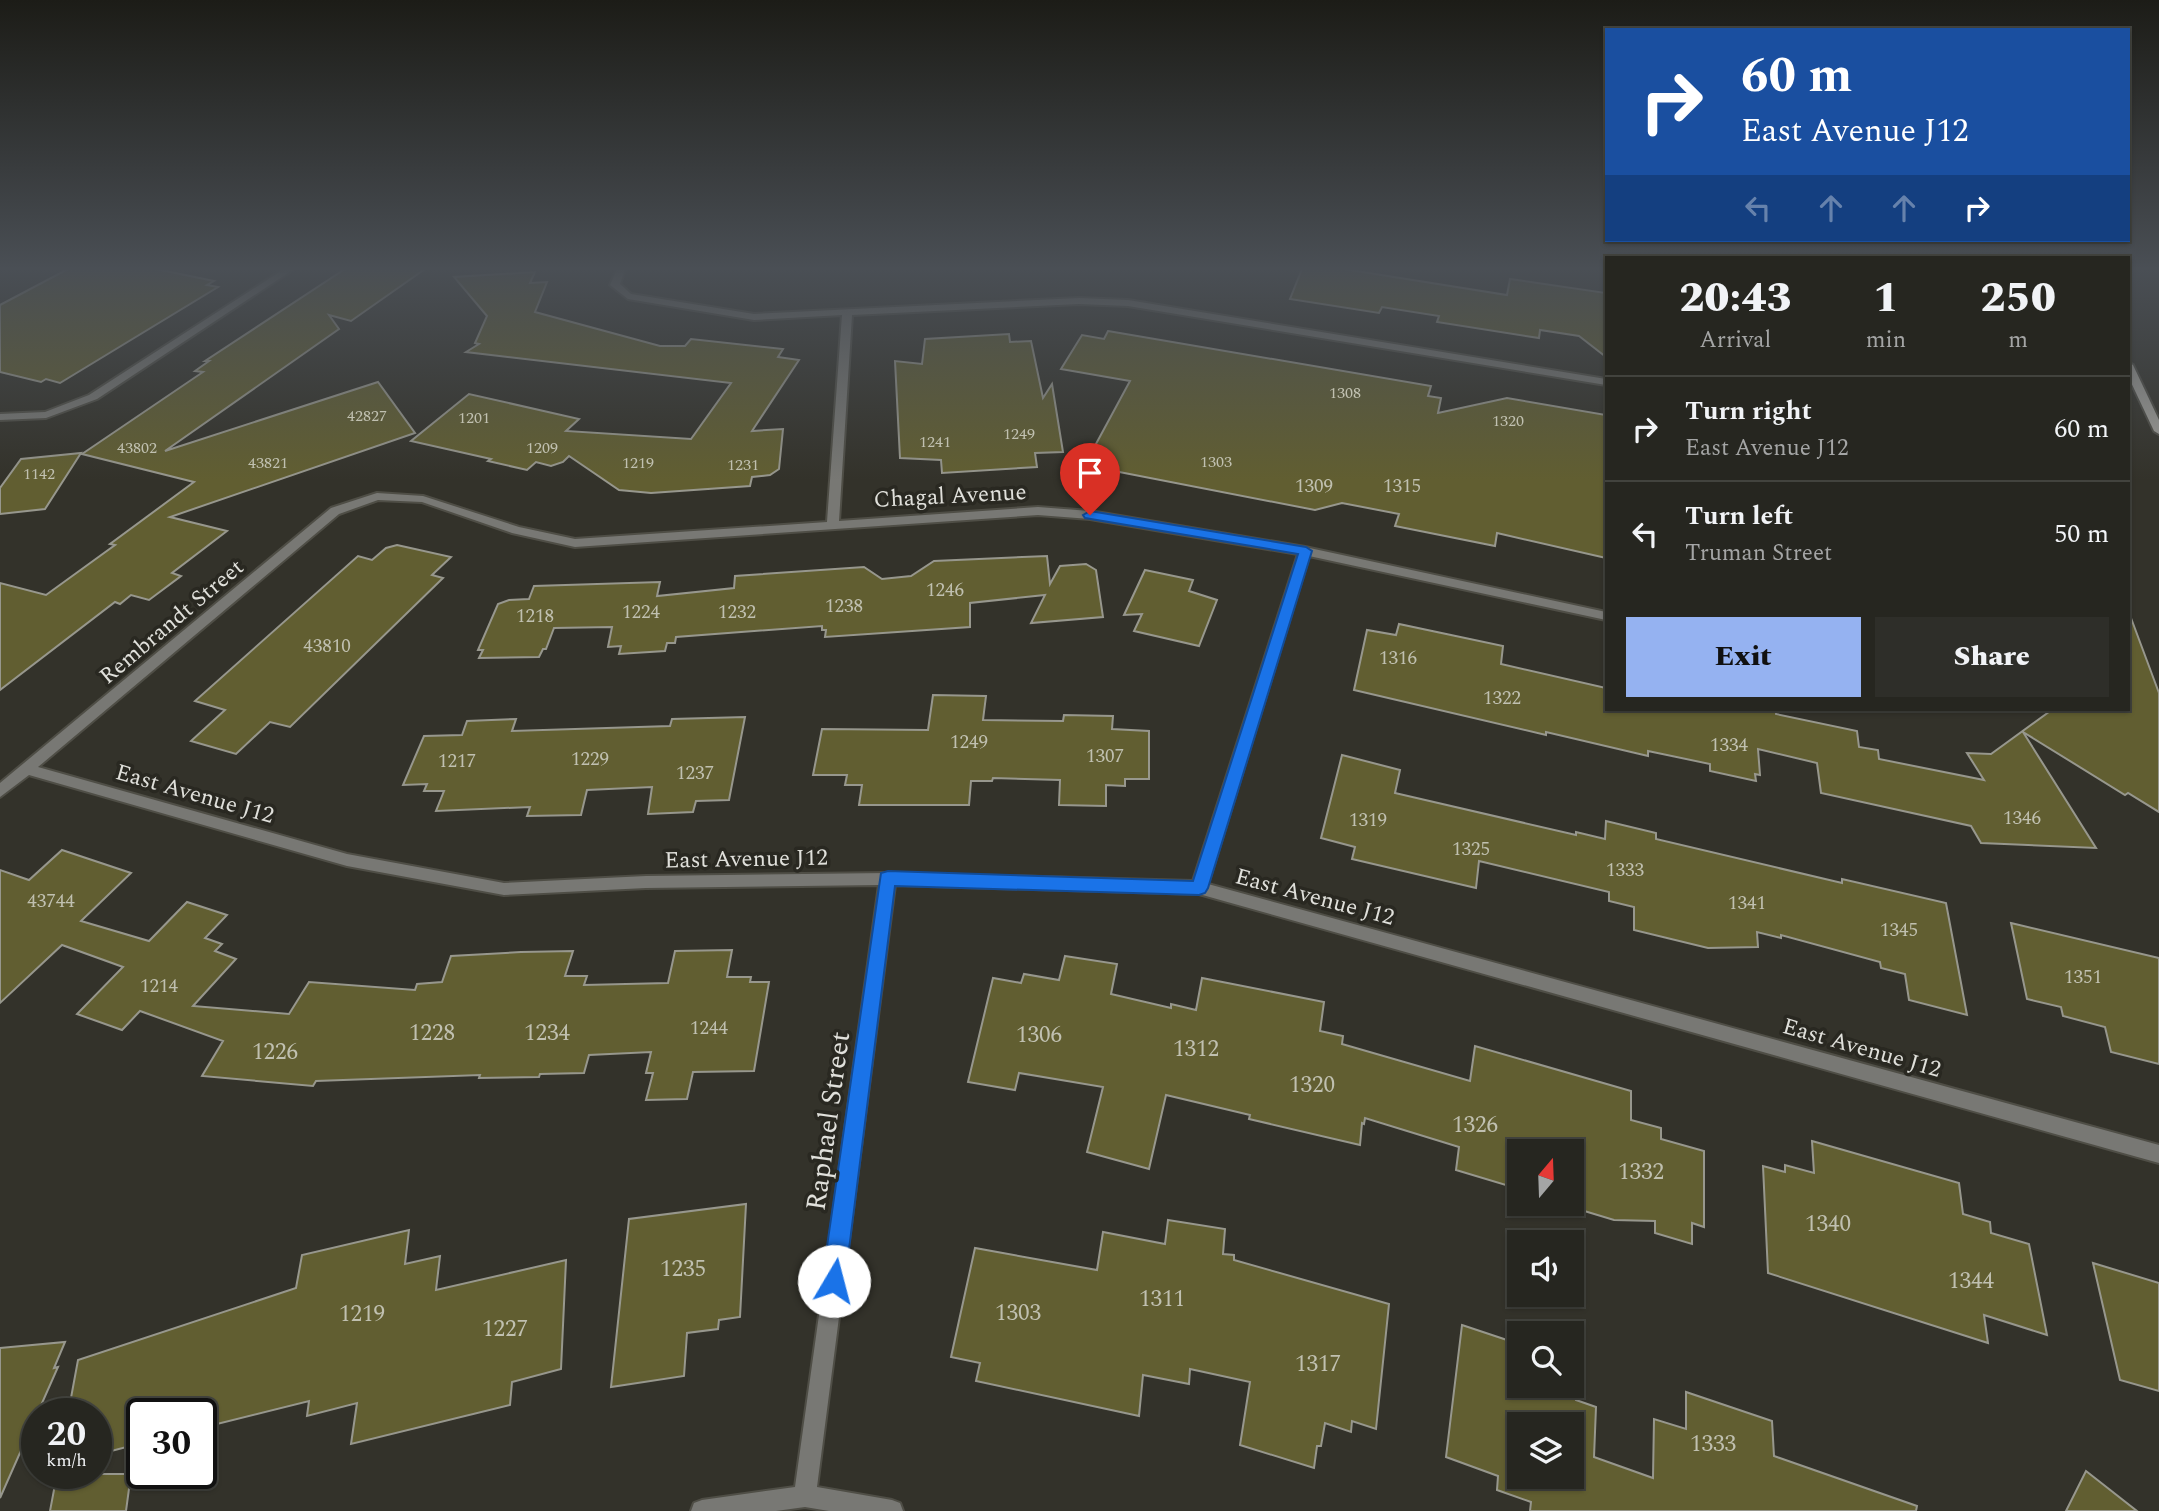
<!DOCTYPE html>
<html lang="en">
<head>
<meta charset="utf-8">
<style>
	:root { --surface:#262620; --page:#2e2e29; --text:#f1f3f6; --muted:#a4a5a5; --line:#42433e; --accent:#95b2f1 }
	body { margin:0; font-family:Spectral,serif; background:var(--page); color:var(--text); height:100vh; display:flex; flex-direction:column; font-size:26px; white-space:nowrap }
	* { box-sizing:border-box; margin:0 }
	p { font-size:23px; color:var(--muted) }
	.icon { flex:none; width:38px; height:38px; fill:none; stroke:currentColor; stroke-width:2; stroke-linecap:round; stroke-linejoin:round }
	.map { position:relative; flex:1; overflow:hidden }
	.panel { position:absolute; left:1605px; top:256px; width:525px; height:455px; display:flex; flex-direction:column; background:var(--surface); border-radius:0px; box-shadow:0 2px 5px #0004,0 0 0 2px var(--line) }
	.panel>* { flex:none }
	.top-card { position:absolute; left:1605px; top:28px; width:525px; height:214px; border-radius:0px; box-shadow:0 2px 5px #0004,0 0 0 2px var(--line); background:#1a4fa0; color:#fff; overflow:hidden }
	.needle { width:46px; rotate:19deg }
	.controls { position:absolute; left:1507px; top:1139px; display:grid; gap:14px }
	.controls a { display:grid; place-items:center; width:77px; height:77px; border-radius:0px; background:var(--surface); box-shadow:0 2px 5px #0004,0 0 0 2px var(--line); font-size:35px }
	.speed { position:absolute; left:21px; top:1398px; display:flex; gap:14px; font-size:35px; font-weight:700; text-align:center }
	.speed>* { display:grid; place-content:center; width:91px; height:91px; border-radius:50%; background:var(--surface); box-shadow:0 2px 5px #0004,0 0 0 2px var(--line); line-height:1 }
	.speed small { font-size:18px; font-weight:400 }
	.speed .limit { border:4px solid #111; border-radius:10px; background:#fff; color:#111 }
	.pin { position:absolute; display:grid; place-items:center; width:60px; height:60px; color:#fff; margin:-72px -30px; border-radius:50% 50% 50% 0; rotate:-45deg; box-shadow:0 0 7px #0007 }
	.pin .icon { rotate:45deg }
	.me { position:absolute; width:77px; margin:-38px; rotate:8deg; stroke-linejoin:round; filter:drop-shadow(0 0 5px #0008) }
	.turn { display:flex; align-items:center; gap:24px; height:147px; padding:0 21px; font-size:32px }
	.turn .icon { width:91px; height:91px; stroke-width:2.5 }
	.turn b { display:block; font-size:49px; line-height:60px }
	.lanes { display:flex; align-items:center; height:66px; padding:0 21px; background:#0003; justify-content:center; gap:35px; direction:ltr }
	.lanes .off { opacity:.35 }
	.eta { display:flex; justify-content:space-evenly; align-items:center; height:119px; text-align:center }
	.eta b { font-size:42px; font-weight:800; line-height:49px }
	.action { display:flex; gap:14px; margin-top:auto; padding:14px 21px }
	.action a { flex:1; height:80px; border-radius:0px; background:var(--accent); color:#111; font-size:28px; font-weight:800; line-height:80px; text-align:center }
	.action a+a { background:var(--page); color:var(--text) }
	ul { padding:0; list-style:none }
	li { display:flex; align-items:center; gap:21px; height:105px; padding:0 21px; border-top:2px solid var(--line) }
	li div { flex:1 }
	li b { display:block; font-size:26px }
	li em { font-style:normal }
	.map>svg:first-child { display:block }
</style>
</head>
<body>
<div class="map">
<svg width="2159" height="1511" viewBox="0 0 2159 1511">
	<rect width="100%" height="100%" fill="#33322a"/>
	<g fill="#615e31" stroke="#97978d" stroke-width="2" fill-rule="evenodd">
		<path d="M68,269H156L214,281L207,285L218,287L60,383L46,379L41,382L0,372V305Z"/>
		<path d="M345,269H425L351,321L329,315L339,329L165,451L378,382L415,433L170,517L227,531L172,573L181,576L149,600L131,595L120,604L115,602L0,690V583L46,595L115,545L110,544L194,482L82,454L203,372L195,371L209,361H205Z"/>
		<path d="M1302,269H1344L1507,295L1510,279L1606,293V357L1579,336L1540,330L1539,338L1437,322L1439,316L1382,307L1379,313L1290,299Z"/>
		<path d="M535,272L530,283L547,282L535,312L660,346H685L691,339L783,349L778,357L799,360L752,431L783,429L779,469L770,475L752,477L750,486L651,493L619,490L569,456L563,462L551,466L536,462L527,470L488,461L491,459L411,441L469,394L579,419L566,431L691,439L731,383L466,352L479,344L475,343L487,316L454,277Z"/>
		<path d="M1108,331L1431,386L1428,396L1441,398L1438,413L1507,398L1606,415V558L1497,533L1495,546L1395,526L1399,514L1342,503L1315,510L1109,470L1114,459L1090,455L1130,381L1061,369L1082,335L1104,339Z"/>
		<path d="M1009,334L1010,342L1031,341L1043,398L1052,384L1063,452L1035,453L1037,467L942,473L941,460L900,458L895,361L922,364L925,339Z"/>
		<path d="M81,453L45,509L0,514V488L21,459Z"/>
		<path d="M397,545L451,557L432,575L443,578L290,727L270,722L236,754L191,741L225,710L195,701L358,556L372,560L386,548Z"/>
		<path d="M1047,556L1050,584L1060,566L1086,564L1096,570L1103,617L1031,623L1045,595L970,603V627L825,637L826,630H822V626L676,637L675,643H667L665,651L619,654L621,646L608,647L612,627L554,628L546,649H543L539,657L479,658L483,650H478L498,604L509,600L529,599L534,586L660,582L657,596L734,588L735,576L864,567L882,579L911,576L934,561Z"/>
		<path d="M1145,570L1193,580L1189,591L1217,600L1199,646L1134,631L1142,614L1124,615Z"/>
		<path d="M2131,618L2159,693V812L2128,793L2125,795L2023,732L2096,848L1981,843L1971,826L1821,793L1817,763L1758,749L1760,775L1755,774L1756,781L1710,771V764L1648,751V756L1546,732V735L1354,690L1367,630L1396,635L1399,624L1503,646L1501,664L1606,688V709H1776V714L1857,731L1859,747L1878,750L1879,759L1984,780L1967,753L1991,754L2053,709H2128V619Z"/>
		<path d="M933,695L986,696L983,720L1063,721L1064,715L1113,716L1112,729L1149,731V779H1125V786L1106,785V806L1059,805L1060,780L993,778L992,781H971L969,805H859L862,785H845L847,775H813L822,729L928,730Z"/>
		<path d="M745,717L729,800L696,801L693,812L648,814L652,787L587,790L581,815L527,816L530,807L436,811L444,791H424L427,784L403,785L424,736L462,735L467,721L516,719L512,731L670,726L672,719Z"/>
		<path d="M1342,755L1400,770L1395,793L1576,835V832L1605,839L1606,821L1656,833V839L1842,883V879L1946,903L1967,1015L1909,1000L1905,974L1881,968L1880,962L1781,935V938L1757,932L1758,947L1708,948L1634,930V907L1609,901V892L1479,861L1476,888L1352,859L1355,847L1321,838Z"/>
		<path d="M62,850L131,873L81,921L149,941L187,902L227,915L205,938L222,944L215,951L236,959L193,1006L289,1014L309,982L415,990L417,984L442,982L451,956L521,952L573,951L565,976H587L584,985L668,983L675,951L732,950L727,977H751L750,982H769L754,1071L693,1072L687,1099L646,1100L653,1073H646L651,1052L589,1055L584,1073L540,1074L539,1077L479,1078L480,1075L316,1081L313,1086L202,1076L223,1041L140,1011L122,1030L77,1014L123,967L62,945L0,1003V870L29,880Z"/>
		<path d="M2011,923L2159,958V1064L2111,1052L2105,1027L2063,1016L2061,1007L2027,999Z"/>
		<path d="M1065,956L1117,964L1111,994L1171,1008V1004L1196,1010L1202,978L1324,1002L1320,1031L1343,1036L1342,1044L1470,1081L1475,1046L1631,1091V1120L1661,1128V1139L1704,1151V1227L1692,1223V1244L1655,1233V1221L1614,1220L1581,1210L1582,1192L1577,1191L1580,1152H1519V1189L1456,1170L1459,1147L1365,1118L1364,1124L1362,1123L1360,1145L1249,1119L1250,1115L1166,1095L1149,1169L1087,1152L1103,1087L1019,1073L1015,1090L968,1082L993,978L1021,983L1024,974L1059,980Z"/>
		<path d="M1812,1141L1959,1183L1963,1214L1990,1222L1991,1233L2029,1244L2047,1335L1984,1315L1988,1343L1768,1273L1763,1166L1785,1172V1165L1814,1173Z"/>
		<path d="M746,1204L740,1317L719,1320L718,1329L687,1333L684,1376L611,1387L629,1219Z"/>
		<path d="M1168,1220L1225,1229L1223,1254L1234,1255V1260L1389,1304L1376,1429L1352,1421L1351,1432L1325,1423L1321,1446H1317L1314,1468L1240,1445L1250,1382L1190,1369L1189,1384L1143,1375L1139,1416L976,1381L980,1363L951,1357L975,1248L1097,1270L1103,1232L1165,1244Z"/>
		<path d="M409,1230L405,1264L440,1256L436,1290L566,1260L561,1369L512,1382L510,1405L351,1444L357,1403L307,1416L309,1401L201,1428V1414H142V1443L96,1455V1414H68L78,1360L296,1288L302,1255Z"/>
		<path d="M2093,1263L2159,1283V1391L2120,1380Z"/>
		<path d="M1462,1325L1519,1344V1390L1577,1392L1576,1400L1596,1407L1594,1457L1653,1478L1654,1419L1686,1429V1392L1772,1421L1774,1456L1917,1506L1916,1511H1530L1531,1502L1497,1490L1498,1476L1446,1457ZM1519,1424H1572V1477H1519Z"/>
		<path d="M65,1342L54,1368L58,1367L0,1498V1348Z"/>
		<path d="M2086,1471L2137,1511H2066Z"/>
		<path d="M57,1474H131L126,1511H50Z"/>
	</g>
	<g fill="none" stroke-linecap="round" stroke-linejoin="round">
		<g stroke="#4f4e46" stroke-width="4">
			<g id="street">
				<path d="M284,269H294L97,399L46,418L0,420V414L45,412L89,395Z"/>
				<path d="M617,269H625L620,284L631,294L754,314L1079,298L1128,300L1606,379V385L1128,306L1079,304L852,315L839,521L1038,507L1090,511L1305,547L1606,612V620L1309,556L1208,884L2159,1145V1163L1199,894L895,885L817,1487L892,1500L900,1503L903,1511H829L805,1507L776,1511H691L694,1503L702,1500L795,1487L879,885L646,888L504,895L347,866L29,775L0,797V783L331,508L377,493L423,496L519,527L575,539L827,522L842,315L754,320L628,299L610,285ZM378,500L422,502L512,533L575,547L1038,515L1090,519L1298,554L1193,881L888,873L646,876L504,883L347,854L38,767L339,514Z"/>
			</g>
		</g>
		<g stroke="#4f4e46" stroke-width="4">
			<path id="secondary" d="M2128,362L2133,365L2159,420V434L2154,431L2128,376Z"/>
		</g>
		<use href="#street" fill="#787874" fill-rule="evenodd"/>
		<use href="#secondary" fill="#a09f99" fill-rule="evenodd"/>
	</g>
	<linearGradient id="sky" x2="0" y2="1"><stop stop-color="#1c1c17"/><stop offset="0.56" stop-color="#4a4f55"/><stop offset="1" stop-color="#4a4f55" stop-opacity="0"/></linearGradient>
	<rect width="2159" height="480" fill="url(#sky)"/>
	<path fill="#1a73e8" stroke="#114b97" stroke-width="2" d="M1090,511L1306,547L1312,551L1208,888L1205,893L1199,895L895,886L845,1281L841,1289L834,1292L826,1289L822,1281L881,873L888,871L1193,881L1298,554L1085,518L1083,515Z"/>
	<g text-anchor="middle" stroke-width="7" stroke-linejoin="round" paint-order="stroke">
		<g font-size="16" fill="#c0c0b0">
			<text x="1345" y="398">1308</text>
			<text x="367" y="421">42827</text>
			<text x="474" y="423">1201</text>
			<text x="1508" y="426">1320</text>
			<text x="1019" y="439">1249</text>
			<text x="935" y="447">1241</text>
			<text x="137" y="453">43802</text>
			<text x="542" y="453">1209</text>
			<text x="1216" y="467">1303</text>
			<text x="268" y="468">43821</text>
			<text x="638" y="468">1219</text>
			<text x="743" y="470">1231</text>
			<text x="39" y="479">1142</text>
		</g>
		<g font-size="19" fill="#c0c0b0">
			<text x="1314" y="492">1309</text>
			<text x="1402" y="492">1315</text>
			<text x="945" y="596">1246</text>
			<text x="844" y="612">1238</text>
			<text x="641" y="618">1224</text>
			<text x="737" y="618">1232</text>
			<text x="535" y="622">1218</text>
			<text x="327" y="652">43810</text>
			<text x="1398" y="664">1316</text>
			<text x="1502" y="704">1322</text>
			<text x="969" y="748">1249</text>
			<text x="1729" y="751">1334</text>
			<text x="1105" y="762">1307</text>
			<text x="590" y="765">1229</text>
			<text x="457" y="767">1217</text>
			<text x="695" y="779">1237</text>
			<text x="2022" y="824">1346</text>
			<text x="1368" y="826">1319</text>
			<text x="1471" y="855">1325</text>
			<text x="1625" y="876">1333</text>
			<text x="51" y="907">43744</text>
			<text x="1747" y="909">1341</text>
			<text x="1899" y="936">1345</text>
			<text x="2083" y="983">1351</text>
			<text x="159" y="992">1214</text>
			<text x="709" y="1034">1244</text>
		</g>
		<g font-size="23" fill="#e0e0db" stroke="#292821">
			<text transform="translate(950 495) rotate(-3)" y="8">Chagal Avenue</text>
			<text transform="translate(171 621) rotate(-40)" y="8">Rembrandt Street</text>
			<text transform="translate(195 793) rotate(16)" y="8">East Avenue J12</text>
			<text transform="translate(746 858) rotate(-1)" y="8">East Avenue J12</text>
			<text transform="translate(1315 896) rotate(15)" y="8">East Avenue J12</text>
			<text transform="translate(1862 1047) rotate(16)" y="8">East Avenue J12</text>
		</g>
		<g font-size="23" fill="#c0c0b0">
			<text x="432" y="1040">1228</text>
			<text x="547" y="1040">1234</text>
			<text x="1039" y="1042">1306</text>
			<text x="1196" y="1056">1312</text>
			<text x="275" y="1059">1226</text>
			<text x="1312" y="1092">1320</text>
			<text x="1475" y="1132">1326</text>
			<text x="1641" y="1179">1332</text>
			<text x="1828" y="1231">1340</text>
			<text x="683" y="1276">1235</text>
			<text x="1971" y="1288">1344</text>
			<text x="1162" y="1306">1311</text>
			<text x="1018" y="1320">1303</text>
			<text x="362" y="1321">1219</text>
			<text x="505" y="1336">1227</text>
			<text x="1318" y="1371">1317</text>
			<text x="1713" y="1451">1333</text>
		</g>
		<g font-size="28" fill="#e0e0db" stroke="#292821">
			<text transform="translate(827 1121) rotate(-82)" y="10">Raphael Street</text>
		</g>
	</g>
</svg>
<div class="controls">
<a><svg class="needle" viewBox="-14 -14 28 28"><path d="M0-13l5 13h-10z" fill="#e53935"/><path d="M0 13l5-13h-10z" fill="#a4a5a5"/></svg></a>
<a><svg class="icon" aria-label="sound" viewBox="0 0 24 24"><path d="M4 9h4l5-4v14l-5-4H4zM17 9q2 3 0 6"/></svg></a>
<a><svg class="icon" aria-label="search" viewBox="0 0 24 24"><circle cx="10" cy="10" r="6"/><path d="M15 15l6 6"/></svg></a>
<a><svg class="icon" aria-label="layers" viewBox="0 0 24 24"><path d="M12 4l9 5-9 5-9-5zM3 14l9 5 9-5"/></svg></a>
</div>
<div class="speed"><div>20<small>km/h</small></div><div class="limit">30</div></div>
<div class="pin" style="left:1090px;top:515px;background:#d93025"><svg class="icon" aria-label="arrive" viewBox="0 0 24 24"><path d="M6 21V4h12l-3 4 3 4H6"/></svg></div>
<svg class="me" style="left:834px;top:1281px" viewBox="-20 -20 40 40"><circle r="19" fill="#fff"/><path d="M0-13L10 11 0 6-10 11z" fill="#1a73e8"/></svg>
<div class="top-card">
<div class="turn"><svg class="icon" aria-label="right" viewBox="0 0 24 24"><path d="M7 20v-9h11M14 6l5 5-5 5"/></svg><div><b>60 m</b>East Avenue J12</div></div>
<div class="lanes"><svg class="icon off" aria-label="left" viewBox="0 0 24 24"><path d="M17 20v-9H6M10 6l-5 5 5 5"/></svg><svg class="icon off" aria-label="ahead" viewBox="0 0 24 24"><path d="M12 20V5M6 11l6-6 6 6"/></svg><svg class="icon off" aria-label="ahead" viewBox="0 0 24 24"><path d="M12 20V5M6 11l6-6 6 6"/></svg><svg class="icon" aria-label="right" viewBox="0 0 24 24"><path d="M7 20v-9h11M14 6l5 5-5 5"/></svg></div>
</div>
<section class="panel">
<div class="eta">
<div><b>20:43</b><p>Arrival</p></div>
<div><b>1</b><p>min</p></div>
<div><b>250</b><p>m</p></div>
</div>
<ul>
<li><svg class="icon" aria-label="right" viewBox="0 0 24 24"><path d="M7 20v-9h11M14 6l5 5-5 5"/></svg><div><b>Turn right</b><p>East Avenue J12</p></div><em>60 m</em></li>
<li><svg class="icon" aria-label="left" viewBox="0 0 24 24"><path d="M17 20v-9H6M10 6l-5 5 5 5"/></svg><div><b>Turn left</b><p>Truman Street</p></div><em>50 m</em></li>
</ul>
<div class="action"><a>Exit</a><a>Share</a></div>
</section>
</div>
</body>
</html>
